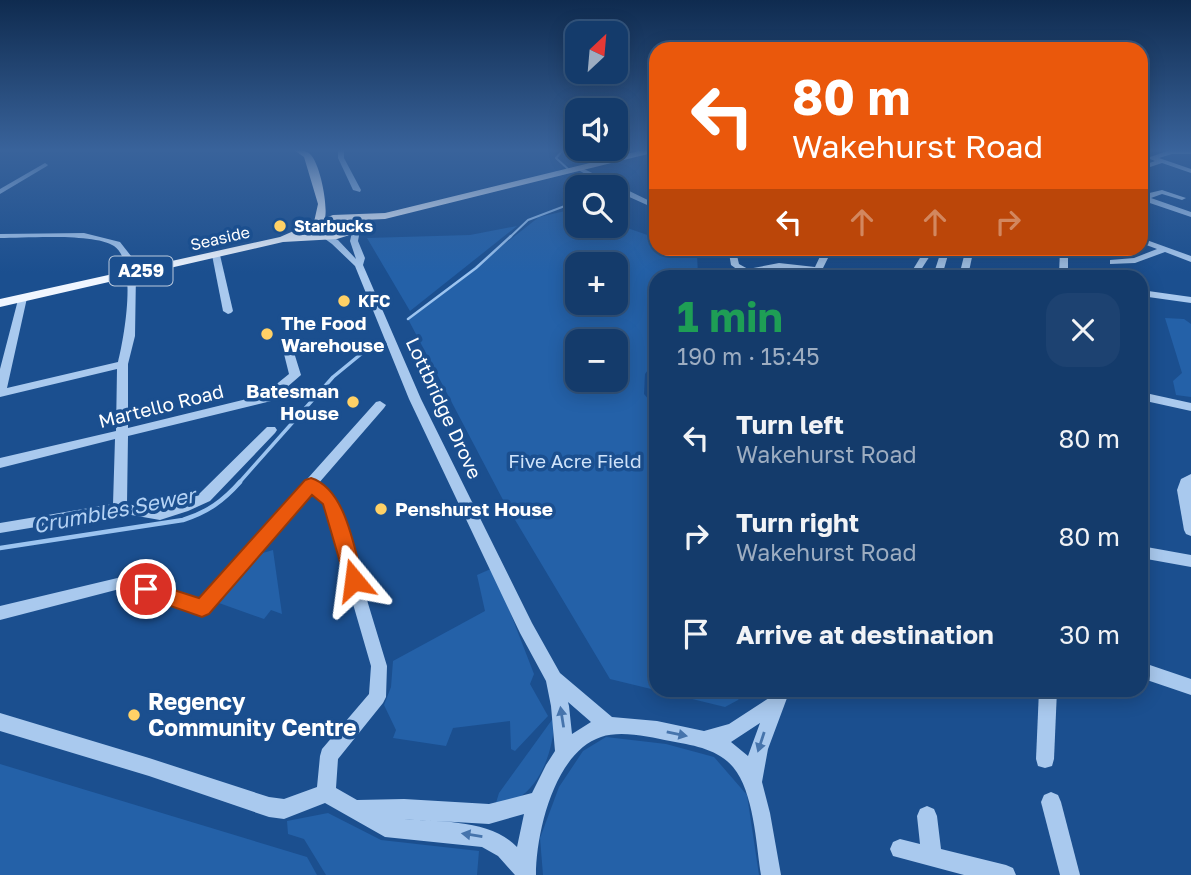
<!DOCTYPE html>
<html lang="en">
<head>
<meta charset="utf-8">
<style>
	:root { --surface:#143b6b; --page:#1d4271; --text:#f1f3f6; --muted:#9dadc1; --line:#33557e }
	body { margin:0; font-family:"Golos Text",sans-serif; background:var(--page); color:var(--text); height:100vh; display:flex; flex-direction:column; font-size:26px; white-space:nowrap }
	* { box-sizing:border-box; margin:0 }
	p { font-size:23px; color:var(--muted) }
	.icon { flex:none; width:38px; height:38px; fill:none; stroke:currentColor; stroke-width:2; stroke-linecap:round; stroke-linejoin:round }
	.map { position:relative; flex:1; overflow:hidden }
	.sheet { position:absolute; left:649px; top:270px; width:499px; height:427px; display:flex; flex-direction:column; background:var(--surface); border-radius:21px; box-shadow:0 4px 18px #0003,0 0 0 2px var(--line) }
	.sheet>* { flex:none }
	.hud { position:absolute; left:649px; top:42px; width:499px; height:214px; border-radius:21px; box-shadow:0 4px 18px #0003,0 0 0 2px var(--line); background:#ea580c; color:#fff; overflow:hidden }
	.needle { width:46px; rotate:26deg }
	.controls { position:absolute; left:565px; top:21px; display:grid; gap:14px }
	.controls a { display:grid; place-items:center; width:63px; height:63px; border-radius:14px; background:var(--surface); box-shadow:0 4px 18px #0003,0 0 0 2px var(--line); font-size:35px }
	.pin { position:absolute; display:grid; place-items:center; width:60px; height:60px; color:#fff; margin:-30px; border:4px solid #fff; border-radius:50%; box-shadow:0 2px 7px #0007 }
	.me { position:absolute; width:77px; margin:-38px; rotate:344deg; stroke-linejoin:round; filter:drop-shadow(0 0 5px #0008) }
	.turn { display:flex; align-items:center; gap:24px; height:147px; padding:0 28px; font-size:32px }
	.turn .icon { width:91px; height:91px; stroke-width:2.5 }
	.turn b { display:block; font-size:49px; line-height:60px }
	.lanes { display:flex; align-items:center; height:66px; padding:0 28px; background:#0003; justify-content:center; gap:35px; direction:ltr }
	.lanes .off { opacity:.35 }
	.round { display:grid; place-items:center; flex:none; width:74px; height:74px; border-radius:21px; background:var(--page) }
	.head { display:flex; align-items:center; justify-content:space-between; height:119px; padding:0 28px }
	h1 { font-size:42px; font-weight:700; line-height:52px; color:#1e9e55 }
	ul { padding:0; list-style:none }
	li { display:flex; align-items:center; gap:21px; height:98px; padding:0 28px }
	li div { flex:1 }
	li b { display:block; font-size:26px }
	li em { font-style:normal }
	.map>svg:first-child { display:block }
</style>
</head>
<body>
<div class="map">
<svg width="1191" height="875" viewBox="0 0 1191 875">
	<rect width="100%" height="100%" fill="#1b4f8f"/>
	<g fill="#2461a8" fill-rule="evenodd">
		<path d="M574,209L577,210L578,226L616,224L656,238V248L685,249L697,253L698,276H656V359L645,374L644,394L656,408V690H745L738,700L725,707L610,679L502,498L408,319L539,217ZM578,264H616V303H578ZM578,341H616V380H578Z"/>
		<path d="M517,226L410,311L367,238L470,235Z"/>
		<path d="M1165,318L1184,319L1191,324V397L1176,395L1173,381L1182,373Z"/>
		<path d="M273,550L282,614L271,610L264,619L219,603L256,555Z"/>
		<path d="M493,568L534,674L530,684L548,716L515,751L511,749L510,721L453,728L446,746L393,738L396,730L384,705L391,687L393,661L485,611L477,575Z"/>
		<path d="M554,717C555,745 542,786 516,799C509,802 501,804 495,806L499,793Z"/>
		<path d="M606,737L666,744L714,757L747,795L759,875H543L540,838L559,787L583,751Z"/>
		<path d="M0,764L307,857L317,875H0Z"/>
		<path d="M328,813L381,840L479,851L477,875H326L304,839L288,834L287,821Z"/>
	</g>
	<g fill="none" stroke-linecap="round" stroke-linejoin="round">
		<g stroke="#9cc4f0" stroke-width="2">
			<path d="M563,150L556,158L568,169"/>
			<path d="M578,175L594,187"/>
			<path d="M509,238L528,220L578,201"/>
		</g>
		<g stroke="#9cc4f0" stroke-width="2.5">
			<path d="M408,319L476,268L511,236"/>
			<path d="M370,347L374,343"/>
		</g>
		<path stroke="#9cc4f0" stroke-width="3.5" d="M238,484L333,377L372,345"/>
		<path stroke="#9cc4f0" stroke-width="4.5" d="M0,548L183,520C208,512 223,501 240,482"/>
		<g fill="#a9c9ee" fill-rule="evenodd">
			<path d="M338,150H344V158L361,190L360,192L353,190L338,158Z"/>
			<path d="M1141,150H1147L1141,154Z"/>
			<path d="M1191,150V154H1172L1159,158L1191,169V173L1162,163L1141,170V166L1155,161L1150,159V157L1170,150Z"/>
			<path d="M45,163L48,165L47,166L0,194V189Z"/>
			<path d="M582,168L656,204V209L616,191V187H609L580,171L579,170Z"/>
			<path d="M1162,190L1186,198L1182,200L1162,194L1151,198L1191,212V217L1141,200V195Z"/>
			<path d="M353,228L360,230L358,241L365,258L363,265L421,399L532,623L560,673L612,717L657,721L704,731L729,724L769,698L773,690H790L768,749L762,782L770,813L781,875H761C756,844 754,792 733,767C718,749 692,745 670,741C650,737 621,730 601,737C555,752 536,832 536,875H515L498,856L482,847L385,837L325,803L284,819L269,817L149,776L0,731V713L149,758L269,797L284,799L317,787L320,756L322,749L369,694L371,666L324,504L311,492L208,613L202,615L141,594L138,589L141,584L146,583L199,600L376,402L380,401L386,405L384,408L318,484L337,501L387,666L386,697L383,703L338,759L336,788L357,800L404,799L489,804L532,793L546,765L555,751L551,706L546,681L520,633L409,399L355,266L332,244L321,236L325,234L338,240L356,259L350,241ZM568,702L591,722L572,734L569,706ZM760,723L748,756L731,742ZM524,814L517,847C491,819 439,822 403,819L489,824Z"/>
			<path d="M84,233L120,242L131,256L136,273L135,336L128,364V428L263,395L289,374L282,346L283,344H291L292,346L301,375L271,401L128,436L127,504L160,510L200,493L267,427H275L277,430L275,433L210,501L188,511L160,520L120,513L0,533V523L113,504L115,439L0,468V458L116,431L117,369L0,397V369L19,296L22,295L27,298L7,388L118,362C124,338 138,262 114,246C94,233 26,238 0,238V234Z"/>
			<path d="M1141,238L1191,256V262L1165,252L1135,263L1110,264V260L1134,258L1157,249L1141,243Z"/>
			<path d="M824,248H833L823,268L852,274L853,276C829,276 805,269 781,269C765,269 753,276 738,276L742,273L731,265L729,253L736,251L739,264L748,269L779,263L815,267Z"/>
			<path d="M926,248H935L917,276H909Z"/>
			<path d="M942,248H950L942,276H933Z"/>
			<path d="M966,248H974L968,276H959Z"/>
			<path d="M1060,248H1068V276H1059Z"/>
			<path d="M213,253L220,255L233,311L231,313L228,314L223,311L212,255Z"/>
			<path d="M1141,290L1191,297V303L1141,296Z"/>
			<path d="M1141,392L1191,403V411L1141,400Z"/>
			<path d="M1191,474V536L1186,534L1184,530L1177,490L1181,479Z"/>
			<path d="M1141,546L1191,555V567L1141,558Z"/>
			<path d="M130,575L135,577L138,581L135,585L0,620V606Z"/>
			<path d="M1141,662L1191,679V695L1141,678Z"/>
			<path d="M1039,690H1057L1054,759L1052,766L1045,768L1038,766L1036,759Z"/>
			<path d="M1051,792L1058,795L1061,802L1080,875H1060L1041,802L1044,795Z"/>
			<path d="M927,806L934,809L937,816L941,849L1006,865L1013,868L1016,875H964L893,856L890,849L893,842L900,839L920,844L917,816L920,809Z"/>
		</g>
		<path fill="#f0f6ff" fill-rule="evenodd" d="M294,150C299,150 306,150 310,154C320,163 328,205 325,218L333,215L385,213L643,150L656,152L385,219L362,220L366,224L359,232L337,239L283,242L0,307V299L280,237L314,222L318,204L304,157ZM334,221H350L355,224L337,233L301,235Z"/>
	</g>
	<defs><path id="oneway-solid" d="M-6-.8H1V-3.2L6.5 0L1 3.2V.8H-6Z" transform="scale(1.75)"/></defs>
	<g fill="#4674ac">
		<use href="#oneway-solid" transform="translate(562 717) rotate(-99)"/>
		<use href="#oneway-solid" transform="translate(677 734) rotate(12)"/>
		<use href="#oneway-solid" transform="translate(761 742) rotate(108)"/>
		<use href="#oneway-solid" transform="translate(472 835) rotate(-171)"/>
	</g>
	<linearGradient id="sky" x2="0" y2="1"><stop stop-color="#0f2b4f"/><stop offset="0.55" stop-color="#39639b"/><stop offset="1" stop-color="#39639b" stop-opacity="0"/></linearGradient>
	<rect width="1191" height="273" fill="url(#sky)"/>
	<path fill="#ea580c" stroke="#983908" stroke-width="2" d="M311,478C346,489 354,548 363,580L360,586L354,589L347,586L323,504L312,495L209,614L202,617L139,595L136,589L139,583L146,581L199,598L305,480Z"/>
	<g fill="#ffd166" stroke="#1b4f8f" stroke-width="2.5">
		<circle cx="280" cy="226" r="7"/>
		<circle cx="344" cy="301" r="7"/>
		<circle cx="267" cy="334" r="7"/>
		<circle cx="353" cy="402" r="7"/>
		<circle cx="381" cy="509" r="7"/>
		<circle cx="134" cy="715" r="7"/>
	</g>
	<g text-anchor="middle" stroke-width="7" stroke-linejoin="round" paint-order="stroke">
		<g font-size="16" font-weight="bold" fill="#fff" stroke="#1b4f8f" text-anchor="start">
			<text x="294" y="232">Starbucks</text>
			<text x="358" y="307">KFC</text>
		</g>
		<g font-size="16" fill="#fff" stroke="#1b4f8f">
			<text transform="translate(220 238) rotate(-13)" y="6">Seaside</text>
		</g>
		<rect fill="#1b4f8f" stroke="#bbcadd" stroke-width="2" x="109.5" y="256.5" width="63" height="29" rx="5"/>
		<g font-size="18" font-weight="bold" fill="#fff">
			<text x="141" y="277">A259</text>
		</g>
		<g font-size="19" font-weight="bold" fill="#fff" stroke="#1b4f8f" text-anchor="start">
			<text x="281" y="330">The Food<tspan x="281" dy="22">Warehouse</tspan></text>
			<text x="339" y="398" text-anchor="end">Batesman<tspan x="339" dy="22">House</tspan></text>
			<text x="395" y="516">Penshurst House</text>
		</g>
		<g font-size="19" fill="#fff" stroke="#1b4f8f">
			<text transform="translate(161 406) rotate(-14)" y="7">Martello Road</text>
			<text transform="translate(444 408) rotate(65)" y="7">Lottbridge Drove</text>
		</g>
		<g font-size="19" fill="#cfe3fa" stroke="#1b4f8f">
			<text x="575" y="468">Five Acre Field</text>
		</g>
		<g font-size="21" font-style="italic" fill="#b5d3f5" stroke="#1b4f8f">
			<text transform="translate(114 511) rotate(-11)" y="7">Crumbles Sewer</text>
		</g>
		<g font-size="23" font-weight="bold" fill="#fff" stroke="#1b4f8f" text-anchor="start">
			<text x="148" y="710">Regency<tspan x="148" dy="26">Community Centre</tspan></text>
		</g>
	</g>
</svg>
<div class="controls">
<a><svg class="needle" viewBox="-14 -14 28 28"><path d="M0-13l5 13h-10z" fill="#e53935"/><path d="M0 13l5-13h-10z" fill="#9dadc1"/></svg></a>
<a><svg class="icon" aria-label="sound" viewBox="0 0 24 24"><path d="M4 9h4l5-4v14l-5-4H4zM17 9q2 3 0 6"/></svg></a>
<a><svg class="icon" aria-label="search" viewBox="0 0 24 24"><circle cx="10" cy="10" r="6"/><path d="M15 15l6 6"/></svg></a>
<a>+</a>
<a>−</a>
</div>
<div class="pin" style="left:146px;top:589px;background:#d93025"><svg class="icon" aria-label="arrive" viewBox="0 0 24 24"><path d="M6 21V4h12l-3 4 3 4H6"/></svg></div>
<svg class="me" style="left:354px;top:580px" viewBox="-20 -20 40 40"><path d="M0-17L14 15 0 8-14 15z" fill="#ea580c" stroke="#fff" stroke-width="4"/></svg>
<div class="hud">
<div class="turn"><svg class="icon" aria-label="left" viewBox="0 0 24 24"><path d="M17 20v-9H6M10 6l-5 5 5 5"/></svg><div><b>80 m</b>Wakehurst Road</div></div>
<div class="lanes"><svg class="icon" aria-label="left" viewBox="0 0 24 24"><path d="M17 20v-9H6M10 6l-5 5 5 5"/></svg><svg class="icon off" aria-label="ahead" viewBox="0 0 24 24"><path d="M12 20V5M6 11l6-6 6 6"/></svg><svg class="icon off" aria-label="ahead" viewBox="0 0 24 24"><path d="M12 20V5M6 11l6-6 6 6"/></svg><svg class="icon off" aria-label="right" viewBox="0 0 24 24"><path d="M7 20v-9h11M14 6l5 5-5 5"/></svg></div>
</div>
<section class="sheet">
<div class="head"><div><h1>1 min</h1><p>190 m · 15:45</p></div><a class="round"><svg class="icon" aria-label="close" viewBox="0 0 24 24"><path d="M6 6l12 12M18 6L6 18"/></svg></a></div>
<ul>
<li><svg class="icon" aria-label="left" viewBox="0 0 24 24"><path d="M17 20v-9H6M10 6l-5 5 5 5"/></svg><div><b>Turn left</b><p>Wakehurst Road</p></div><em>80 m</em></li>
<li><svg class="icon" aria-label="right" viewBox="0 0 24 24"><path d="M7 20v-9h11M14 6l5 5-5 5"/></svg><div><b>Turn right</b><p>Wakehurst Road</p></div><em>80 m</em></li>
<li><svg class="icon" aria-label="arrive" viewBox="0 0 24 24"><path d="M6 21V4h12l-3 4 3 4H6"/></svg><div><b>Arrive at destination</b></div><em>30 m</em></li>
</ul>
</section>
</div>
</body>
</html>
